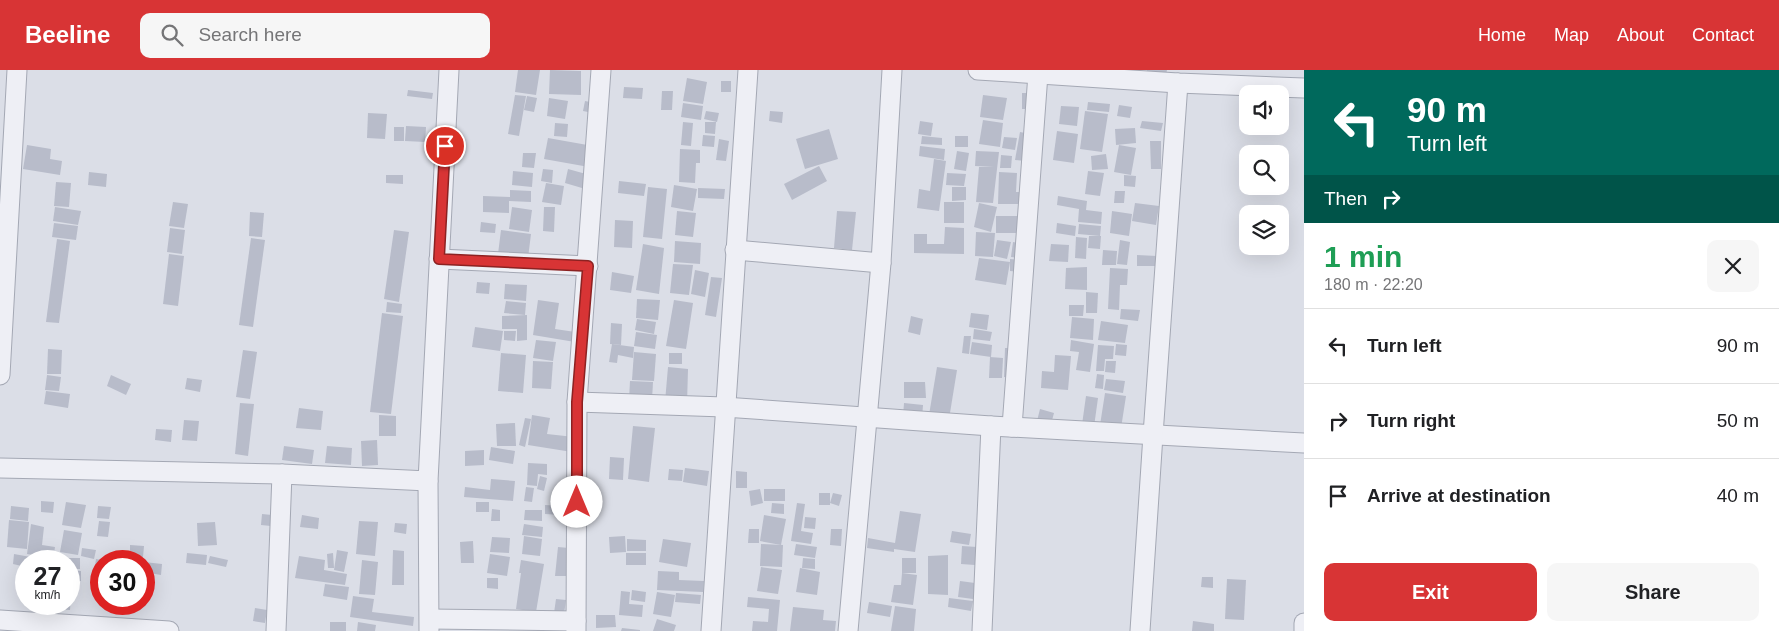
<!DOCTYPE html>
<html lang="en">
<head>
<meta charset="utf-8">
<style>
	:root { --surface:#fff; --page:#f6f6f6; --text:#202124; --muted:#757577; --line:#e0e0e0; --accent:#d83435 }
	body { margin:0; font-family:Arial,sans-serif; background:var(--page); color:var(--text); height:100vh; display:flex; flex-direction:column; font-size:19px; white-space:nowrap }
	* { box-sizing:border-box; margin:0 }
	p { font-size:16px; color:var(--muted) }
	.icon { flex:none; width:28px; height:28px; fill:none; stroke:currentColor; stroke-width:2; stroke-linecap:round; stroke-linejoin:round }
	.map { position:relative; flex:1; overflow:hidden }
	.side { display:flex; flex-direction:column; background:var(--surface); width:475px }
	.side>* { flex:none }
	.hud { background:#00695c; color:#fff; overflow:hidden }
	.controls { position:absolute; left:1239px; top:15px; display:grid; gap:10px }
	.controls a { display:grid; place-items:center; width:50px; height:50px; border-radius:10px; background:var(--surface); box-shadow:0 5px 20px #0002; font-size:25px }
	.speed { position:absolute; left:15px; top:480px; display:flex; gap:10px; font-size:25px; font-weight:700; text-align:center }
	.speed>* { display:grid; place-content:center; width:65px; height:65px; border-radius:50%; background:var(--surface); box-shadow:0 5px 20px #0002; line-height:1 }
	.speed small { font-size:12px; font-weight:400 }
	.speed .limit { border:8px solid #d22; background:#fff; color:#111 }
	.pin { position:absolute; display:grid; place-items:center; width:42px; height:42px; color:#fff; margin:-21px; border:2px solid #fff; border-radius:50%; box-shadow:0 1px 5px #0007 }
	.me { position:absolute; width:55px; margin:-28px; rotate:0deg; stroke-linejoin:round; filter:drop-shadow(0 0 4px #0008) }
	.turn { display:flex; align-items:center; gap:18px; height:105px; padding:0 20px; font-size:22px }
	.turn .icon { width:65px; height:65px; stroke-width:2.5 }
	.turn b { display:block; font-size:35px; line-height:42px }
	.then { display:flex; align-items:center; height:48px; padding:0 20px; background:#0003; gap:10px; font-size:19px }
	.round { display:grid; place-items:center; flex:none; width:52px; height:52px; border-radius:10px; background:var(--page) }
	.headline { display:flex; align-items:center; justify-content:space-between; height:85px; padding:0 20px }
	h1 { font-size:30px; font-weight:600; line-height:38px; color:#1e9e55 }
	.cta { display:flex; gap:10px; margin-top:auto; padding:10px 20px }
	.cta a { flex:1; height:58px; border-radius:10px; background:var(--accent); color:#fff; font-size:20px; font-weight:600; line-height:58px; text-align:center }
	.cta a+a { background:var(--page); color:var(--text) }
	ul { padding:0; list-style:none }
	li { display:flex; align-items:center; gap:15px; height:75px; padding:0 20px; border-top:1px solid var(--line) }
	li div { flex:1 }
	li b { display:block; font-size:19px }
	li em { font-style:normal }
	header { display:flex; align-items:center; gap:30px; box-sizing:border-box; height:70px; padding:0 25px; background:var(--accent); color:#fff }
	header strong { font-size:24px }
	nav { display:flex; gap:28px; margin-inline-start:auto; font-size:18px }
	.search { width:350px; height:45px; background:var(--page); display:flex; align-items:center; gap:12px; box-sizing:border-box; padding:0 18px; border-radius:10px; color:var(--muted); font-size:19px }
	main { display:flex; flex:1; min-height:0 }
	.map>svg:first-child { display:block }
</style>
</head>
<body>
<header>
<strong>Beeline</strong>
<div class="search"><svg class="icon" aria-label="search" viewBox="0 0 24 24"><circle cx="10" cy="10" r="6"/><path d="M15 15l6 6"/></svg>Search here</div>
<nav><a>Home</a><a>Map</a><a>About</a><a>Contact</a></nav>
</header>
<main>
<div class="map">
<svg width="1304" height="561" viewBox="0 0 1304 561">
	<rect width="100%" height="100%" fill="#dbdee7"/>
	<g fill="#b8bcca">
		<path d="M518,0H540L536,25L515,22Z"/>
		<path d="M550,0L581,1V25L549,24Z"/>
		<path d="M1147,0H1167L1165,9L1146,6Z"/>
		<path d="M687,8L707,12L703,34L683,31Z"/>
		<rect x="721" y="11" width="10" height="11"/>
		<path d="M624,17L643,18L642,29L623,28Z"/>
		<path d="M408,20L433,23L432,29L407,26Z"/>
		<path d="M662,21H673L672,40H661Z"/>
		<rect x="1022" y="23" width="9" height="16"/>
		<path d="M515,25L526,26L519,66L508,64Z"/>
		<path d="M983,25L1007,28L1003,50L980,47Z"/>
		<path d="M527,26L537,28L534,42L524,40Z"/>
		<path d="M549,28L568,31L565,49L547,46Z"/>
		<path d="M585,31L595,33L593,43L583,41Z"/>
		<path d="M1088,32L1110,34L1109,42L1087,40Z"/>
		<path d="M683,33L703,36L701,50L681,47Z"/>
		<path d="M1119,35L1132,37L1130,48L1117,46Z"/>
		<path d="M1061,36L1079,37L1077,56L1059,54Z"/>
		<path d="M706,41L719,43L717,52L704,49Z"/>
		<path d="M770,41L783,42L782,53L769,51Z"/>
		<path d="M1085,41L1108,44L1102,82L1080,79Z"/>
		<path d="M368,43L387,44L385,69L367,68Z"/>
		<path d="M983,50L1003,53L1000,77L979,74Z"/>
		<path d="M920,51L933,53L931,66L918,64Z"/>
		<path d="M1142,51L1163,53L1161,61L1140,58Z"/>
		<path d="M683,52L693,53L691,76L681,75Z"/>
		<path d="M705,52H716L715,64L705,63Z"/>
		<path d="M555,53L568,54L567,67L554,66Z"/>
		<path d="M406,56L426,57L425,72L405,71Z"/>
		<rect x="394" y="57" width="10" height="14"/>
		<path d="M1135,58L1136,73L1116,75L1115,59Z"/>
		<path d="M829,59L838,89L805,99L796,69Z"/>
		<path d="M1057,61L1078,64L1074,93L1053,90Z"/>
		<path d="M1020,62L1030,64L1025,91L1015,90Z"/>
		<path d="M703,65L715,66L714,77L702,76Z"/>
		<path d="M922,66L942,68V75L921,74Z"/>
		<rect x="955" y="66" width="13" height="11"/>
		<path d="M1004,67L1017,68L1015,80L1002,78Z"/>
		<path d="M548,68L593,76L589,97L544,89Z"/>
		<path d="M719,69L729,71L726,91L716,90Z"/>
		<path d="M1150,71H1161V99H1151Z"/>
		<path d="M27,75L51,79L50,89L62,91L60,105L23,99Z"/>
		<path d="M1119,75L1136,78L1131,105L1114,102Z"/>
		<path d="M920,76L945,79L944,90L919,86Z"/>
		<path d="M680,79L700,80V93H696L695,113L679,112Z"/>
		<path d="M957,81L969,83L966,101L954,99Z"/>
		<path d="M976,81L999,82L993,133L976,132L979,97H994L975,96Z"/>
		<path d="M523,83H536L534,98L522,97Z"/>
		<path d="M1106,84L1108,99L1092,100L1091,86Z"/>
		<path d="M1001,85L1012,86L1011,98H1000Z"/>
		<path d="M934,89L946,91L939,141L917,138L919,119L930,121Z"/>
		<path d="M819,96L827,111L792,130L784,114Z"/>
		<path d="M543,99L553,100L552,113L541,111Z"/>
		<path d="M568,99L586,104L582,118L565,113Z"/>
		<path d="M513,101L533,103L532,117L512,115Z"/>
		<path d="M1088,101L1104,103L1100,126L1085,124Z"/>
		<path d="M89,102L107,104L106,117L88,115Z"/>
		<path d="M999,102L1017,103L1016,122H1024V134H998Z"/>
		<path d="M947,103L966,104L964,116L946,115Z"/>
		<path d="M386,105H403V114L386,113Z"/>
		<path d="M1124,105L1136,106L1135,117L1124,116Z"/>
		<path d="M619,111L646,114L644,126L618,123Z"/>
		<path d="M56,112L71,113L69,137L54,136Z"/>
		<path d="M546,113L564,116L561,135L542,132Z"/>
		<path d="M674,115L697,119L693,141L671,137Z"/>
		<path d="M648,117L667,119L662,169L643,167Z"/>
		<path d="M952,117H966V130L952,131Z"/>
		<path d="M698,118L725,119L724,129L698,128Z"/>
		<path d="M510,120L531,121V132L509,131V143L483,142V126L510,127Z"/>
		<path d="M1115,121H1125L1124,133H1114Z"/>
		<path d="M1058,126L1087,131L1086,140L1102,142L1101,154L1078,152L1079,139L1057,135Z"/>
		<path d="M173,132L188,134L184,158L169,156Z"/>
		<rect x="944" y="132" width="20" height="21"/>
		<path d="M979,133L997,137L991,162L974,157Z"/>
		<path d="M1135,133L1159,136L1156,155L1132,151Z"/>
		<path d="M55,137L81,141L78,155L53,151Z"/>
		<path d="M512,137L532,140L529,162L509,159Z"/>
		<path d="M544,137H555L554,162L543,161Z"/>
		<path d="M677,141L696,143L693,167L675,165Z"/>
		<path d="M837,141L856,142L852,180L834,178Z"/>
		<path d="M1112,141L1132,144L1129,166L1110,163Z"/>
		<path d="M250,142L264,143L262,167L249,166Z"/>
		<rect x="996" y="146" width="23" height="17"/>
		<path d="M615,150L633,151L632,178L614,177Z"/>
		<path d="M481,152L496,154L495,163L480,162Z"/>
		<path d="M54,153L78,156L76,170L52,167Z"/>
		<path d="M1057,153L1076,156L1075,166L1056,163Z"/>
		<path d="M1079,154L1101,156L1100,166L1078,164Z"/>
		<path d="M945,157L964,158V184L914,183V164H927V174H944Z"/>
		<path d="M170,158L185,160L182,184L167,182Z"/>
		<path d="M394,160L409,162L399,232L384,229Z"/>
		<path d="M501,160L531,164L528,188L498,184Z"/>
		<path d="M976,162L995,163L993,187L975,186Z"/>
		<path d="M1089,166H1101L1100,179L1088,178Z"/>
		<path d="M1076,167L1087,168L1086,189L1075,188Z"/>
		<path d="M251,168L265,170L253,257L239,255Z"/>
		<path d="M57,169L70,171L59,253L46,252Z"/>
		<path d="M997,170L1011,172L1007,189L994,186Z"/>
		<path d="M1120,170L1130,172L1127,195L1117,194Z"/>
		<path d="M675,171L701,173L700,194L674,192Z"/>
		<path d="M1013,172L1022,174L1020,188L1011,187Z"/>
		<path d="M643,174L664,178L659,224L636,220Z"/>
		<path d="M1051,174L1069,175L1068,192L1049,191Z"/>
		<path d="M1103,180L1117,181L1116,195H1102Z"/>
		<path d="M169,184L184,186L178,236L163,234Z"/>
		<path d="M1137,185L1157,186L1156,196H1137Z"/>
		<path d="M979,188L1010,192L1006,215L975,210Z"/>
		<path d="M1010,189L1022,190L1021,202L1010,201Z"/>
		<path d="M673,194L693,195L689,225L670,223Z"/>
		<path d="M1087,197V220L1065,219L1066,198Z"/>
		<path d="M1110,198L1128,199L1127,215H1120L1119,240L1108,239Z"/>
		<path d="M695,200L709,203L705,227L691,224Z"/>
		<path d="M612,202L634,206L631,223L610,220Z"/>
		<path d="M711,207L722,208L716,247L705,245Z"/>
		<path d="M477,212L490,213L489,224L476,223Z"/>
		<path d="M505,214L527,215L526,231L504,229Z"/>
		<path d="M1086,222L1098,223L1097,243H1086Z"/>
		<path d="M637,229L660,230L658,250L636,248Z"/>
		<path d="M538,230L559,233L555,259L582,263L581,273L533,265Z"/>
		<path d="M674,230L693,233L686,279L666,276Z"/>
		<path d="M506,231L526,233L525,245L504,243Z"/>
		<path d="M387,232L402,234L401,243L386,242Z"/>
		<path d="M1069,235H1084L1083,246H1069Z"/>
		<path d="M1121,239L1140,240L1138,251L1120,249Z"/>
		<path d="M382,243L403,246L391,344L370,342Z"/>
		<path d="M971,243L989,245L987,260L969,257Z"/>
		<path d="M527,245V270L517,271V259H502V246Z"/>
		<path d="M911,246L923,249L920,265L908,262Z"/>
		<path d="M1072,247L1094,249L1093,270L1070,268Z"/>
		<path d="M637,249L656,252L654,264L635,260Z"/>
		<path d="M1101,251L1128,255L1125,273L1098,270Z"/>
		<path d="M611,253L622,254L621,275L610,274Z"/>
		<path d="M475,257L503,261L500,281L472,277Z"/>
		<path d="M974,259L992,262L990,271L973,269Z"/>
		<path d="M504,261H516L515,271L504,270Z"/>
		<path d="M636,262L657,265L655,279L634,276Z"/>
		<path d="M964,266H971L969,284L962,283Z"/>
		<path d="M536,270L556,272L553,291L533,288Z"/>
		<path d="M1071,270L1094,274L1090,302L1076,300L1079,282L1070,281Z"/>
		<path d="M972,272L992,275L991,287L970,284Z"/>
		<path d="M612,274L634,277L633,288L618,285L617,293L609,292Z"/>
		<path d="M1116,274L1127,275L1126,286L1115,285Z"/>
		<path d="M1098,275L1114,276L1113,289H1105L1104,301H1096Z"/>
		<path d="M1005,278H1015L1014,308L1004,307Z"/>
		<path d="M48,279L62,280L61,304H47Z"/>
		<path d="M243,280L257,282L250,329L236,327Z"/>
		<path d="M634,282L656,284L654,311L632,310Z"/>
		<path d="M501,283L526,285L523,323L498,321Z"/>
		<rect x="669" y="283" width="13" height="11"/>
		<path d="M1055,285L1071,286L1068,320L1041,318L1042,301L1054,302Z"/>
		<path d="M990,287L1003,288L1002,308H989Z"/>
		<path d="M533,291L553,292L551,319L532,318Z"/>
		<path d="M1106,291H1116L1115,303L1105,302Z"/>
		<path d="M668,297L688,299L687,334L665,332Z"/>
		<path d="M937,297L957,300L949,349L929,345Z"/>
		<path d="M1097,304L1104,305L1103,319L1095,318Z"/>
		<path d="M47,305L61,307L59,321L45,320Z"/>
		<path d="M111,305L131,314L126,325L107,316Z"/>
		<path d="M187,308L202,310L200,322L185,319Z"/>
		<path d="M1106,309L1125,311L1123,323L1104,320Z"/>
		<path d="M630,311L653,312L652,330H629Z"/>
		<path d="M904,312H925L926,328H904Z"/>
		<path d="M46,321L70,324L68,338L44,334Z"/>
		<path d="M1105,323L1126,326L1121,358L1100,355Z"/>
		<path d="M1086,326L1098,328L1092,371L1080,369Z"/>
		<path d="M240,333L254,334L248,386L235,384Z"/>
		<path d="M904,333L923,335L922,348L903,347Z"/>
		<path d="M299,338L323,341L321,360L296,358Z"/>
		<path d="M1040,339L1054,343L1051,354L1037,351Z"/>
		<path d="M379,345L396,346V366H379Z"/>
		<path d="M532,345L550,348L547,364L574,367L572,382L528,375Z"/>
		<path d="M525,348L531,349L525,377L519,375Z"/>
		<path d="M184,350L199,351L197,371L182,370Z"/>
		<path d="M515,353L516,376H497L496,354Z"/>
		<path d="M633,356L655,358L649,412L628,409Z"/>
		<path d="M156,359L172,360L171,372L155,370Z"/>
		<path d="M377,370L378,395L362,396L361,371Z"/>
		<path d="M284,376L314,380L312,394L282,390Z"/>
		<path d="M327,376L352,378L351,395L325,393Z"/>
		<path d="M491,377L515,381L513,394L489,390Z"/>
		<path d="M484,380V395L465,396V381Z"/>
		<path d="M610,387L624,388L623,410L609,409Z"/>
		<path d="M528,393L547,394V405L538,404L537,416L527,415Z"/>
		<path d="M685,398L709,401L707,416L683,412Z"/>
		<path d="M669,399L683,400L682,411L668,410Z"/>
		<path d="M736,401L747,402V418H736Z"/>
		<path d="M540,406L547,408L544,421L537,419Z"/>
		<path d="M491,409L515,411L513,431L464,427L465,417L490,420Z"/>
		<rect x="562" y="414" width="10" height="31"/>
		<path d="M526,417L534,418L532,432L524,431Z"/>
		<path d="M760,419L763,433L751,436L749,421Z"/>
		<rect x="764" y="419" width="21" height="12"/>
		<rect x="819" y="423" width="11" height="12"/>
		<path d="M833,423L842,425L839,436L830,433Z"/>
		<path d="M41,431L54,432L53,443L41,442Z"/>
		<path d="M66,432L86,435L81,458L62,455Z"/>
		<rect x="476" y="432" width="13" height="10"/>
		<path d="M772,433L784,434V444L771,443Z"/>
		<path d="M797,433L805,434L801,461L813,463L811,474L791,471Z"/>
		<path d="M545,435L561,436V445L545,444Z"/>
		<path d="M11,436L29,438L28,451L10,449Z"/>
		<path d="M98,436L111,437L109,449L97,448Z"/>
		<path d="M492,439L500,440V451H491Z"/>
		<path d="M525,440H542V451L524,450Z"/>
		<path d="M900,441L921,444L915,482L894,479V482L867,478L868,468L895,473Z"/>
		<path d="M262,444L272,445L271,456L261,455Z"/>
		<path d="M302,445L319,448L318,459L300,457Z"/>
		<path d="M764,445L786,449L781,475L760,471Z"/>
		<path d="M805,447L816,448L815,459L804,458Z"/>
		<path d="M9,450L29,452L27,479L7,477Z"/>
		<path d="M99,451L110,452L108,467L97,466Z"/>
		<path d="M359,451L378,452L375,486L356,484Z"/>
		<path d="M215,452L217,475L198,476L197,453Z"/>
		<path d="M395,453L407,454L406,464L394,462Z"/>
		<path d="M31,454L44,457L42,475L55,477L53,491H40V486L27,484Z"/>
		<path d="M524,454L543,457L542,467L522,465Z"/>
		<path d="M749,459H759V473H748Z"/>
		<path d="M831,459H842L841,476L830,475Z"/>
		<path d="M64,460L82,463L78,485L60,482Z"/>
		<path d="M952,461L971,464L969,475L950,472Z"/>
		<path d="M524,466L542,469L540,486L522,484Z"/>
		<path d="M625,466L626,482L610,483L609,467Z"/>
		<path d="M492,467L510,468L509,483L490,482Z"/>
		<path d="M627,469L646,470V481H627Z"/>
		<path d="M663,469L691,473L687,497L659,492Z"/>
		<path d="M473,471L474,493H461L460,472Z"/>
		<path d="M761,474L783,475L782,497L760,496Z"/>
		<path d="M796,474L817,477L815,488L794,485Z"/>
		<path d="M130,475L144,476L143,487L130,485Z"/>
		<path d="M962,476L977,477L975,495L961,494Z"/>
		<path d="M558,477L569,478L567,506H555Z"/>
		<path d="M82,478L96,480L94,489L81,486Z"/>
		<path d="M337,480L348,482L344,502L334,500Z"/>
		<path d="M393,480L404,481V515H392Z"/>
		<path d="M187,483L207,485L206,495L186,493Z"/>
		<path d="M333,483L334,498H328L327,484Z"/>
		<rect x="626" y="483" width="20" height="12"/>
		<path d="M14,484L36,488V491H26V497L13,494Z"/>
		<path d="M490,484L510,487L507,506L487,503Z"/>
		<path d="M948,485V525L928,524V486Z"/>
		<path d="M210,486L228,490L226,497L208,493Z"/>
		<path d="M299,486L325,490L324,500L347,504L345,515L295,508Z"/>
		<path d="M114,487L133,490V491H113Z"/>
		<path d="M61,488H80V499H69V491H61Z"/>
		<path d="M803,488L815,489V499L802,498Z"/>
		<rect x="902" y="488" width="14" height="15"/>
		<path d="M96,489L101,490V512L93,511Z"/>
		<path d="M362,490L378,492L375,525L359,524Z"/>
		<path d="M521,490L544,494L536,542L516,539L521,503H519Z"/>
		<path d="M144,492L162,494L161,505L144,502Z"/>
		<path d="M761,497L782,500L778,524L757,521Z"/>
		<path d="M800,498L820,502L817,525L796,522Z"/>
		<path d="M69,500L81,501V511H69Z"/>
		<path d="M658,501L679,502V510L704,511L703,522L657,520Z"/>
		<path d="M902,503L917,505L913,535L891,532L894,515H901Z"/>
		<path d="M1202,507H1213V518L1201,517Z"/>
		<path d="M487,508H498V519L487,518Z"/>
		<path d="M1227,509L1246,510L1244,550L1225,549Z"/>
		<path d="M960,511L975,513L973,529L958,527Z"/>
		<path d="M69,512L72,513L70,540L58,539V534H69Z"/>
		<path d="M325,514L349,517L347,530L323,526Z"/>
		<path d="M632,520L646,522L645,532L631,530Z"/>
		<path d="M621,521L630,522L629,534L643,535L642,547L619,545Z"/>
		<path d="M657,522L675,525L671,547L653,544Z"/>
		<path d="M676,523L701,525L700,534L675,532Z"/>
		<path d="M353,526L374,529L372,542L414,547L413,556L350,547Z"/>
		<path d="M748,527L780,530L777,561H752L753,551L768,552L769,539L747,537Z"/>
		<path d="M949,528L973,531L971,541L948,537Z"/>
		<path d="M556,529L566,530L564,544L554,543Z"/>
		<path d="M869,532L892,536L890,547L867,543Z"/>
		<path d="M111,534H127L126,543L110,541Z"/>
		<path d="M895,536L916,539L914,561H891Z"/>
		<path d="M793,537L824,540L823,550L836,551L835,561H790Z"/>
		<path d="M255,538L267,540L265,553L253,551Z"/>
		<path d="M596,545H615L616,557L596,558Z"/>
		<path d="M657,549L676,555L674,561H653Z"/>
		<path d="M1193,551L1214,554V561H1192Z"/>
		<rect x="330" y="552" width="16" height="9"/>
		<path d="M358,552L376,555L375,561H357Z"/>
		<path d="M622,558L640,560V561H621Z"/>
	</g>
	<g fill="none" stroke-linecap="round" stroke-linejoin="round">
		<g stroke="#a4a8b4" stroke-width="21">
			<g id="street">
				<path d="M978,0L1178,13L1304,18"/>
				<path d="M735,180L881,193"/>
				<path d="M439,189L588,196"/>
				<path d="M0,305L17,0"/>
				<path d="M577,332L724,337L991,356L1304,373"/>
				<path d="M1012,357L1038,4"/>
				<path d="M0,398L282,404L428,411"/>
				<path d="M430,549L576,551"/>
				<path d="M0,550L169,561"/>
				<path d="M276,561L282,404"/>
				<path d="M429,561L428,411L449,0"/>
				<path d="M576,561L577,332L601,0"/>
				<path d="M711,561L748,0"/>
				<path d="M848,561L881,193L892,0"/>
				<path d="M982,561L991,356"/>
				<path d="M1140,561L1153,365L1178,13"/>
				<path d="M1304,561V553"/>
			</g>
		</g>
		<use href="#street" stroke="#eeeff5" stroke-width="19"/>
	</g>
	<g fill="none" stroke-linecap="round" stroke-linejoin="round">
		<g stroke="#8c2222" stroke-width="12">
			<path id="route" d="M445,76L439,189L588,196L577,332V432"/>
		</g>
		<use href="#route" stroke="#d83435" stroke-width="9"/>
	</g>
</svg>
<div class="controls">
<a><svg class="icon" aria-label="sound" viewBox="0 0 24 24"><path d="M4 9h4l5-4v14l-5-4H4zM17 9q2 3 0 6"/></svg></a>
<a><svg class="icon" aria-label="search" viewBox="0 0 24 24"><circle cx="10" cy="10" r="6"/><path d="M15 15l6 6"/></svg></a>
<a><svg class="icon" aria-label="layers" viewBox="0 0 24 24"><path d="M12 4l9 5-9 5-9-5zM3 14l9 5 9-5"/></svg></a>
</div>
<div class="speed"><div>27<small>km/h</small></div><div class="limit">30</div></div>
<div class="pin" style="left:445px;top:76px;background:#d93025"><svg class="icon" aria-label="arrive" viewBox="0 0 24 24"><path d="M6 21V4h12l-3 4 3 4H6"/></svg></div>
<svg class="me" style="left:577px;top:432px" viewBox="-20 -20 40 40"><circle r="19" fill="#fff"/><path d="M0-13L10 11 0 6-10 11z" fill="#d83435"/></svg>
</div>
<section class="side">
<div class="hud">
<div class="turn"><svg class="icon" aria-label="left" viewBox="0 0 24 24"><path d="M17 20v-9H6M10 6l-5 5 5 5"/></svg><div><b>90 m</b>Turn left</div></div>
<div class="then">Then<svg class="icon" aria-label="right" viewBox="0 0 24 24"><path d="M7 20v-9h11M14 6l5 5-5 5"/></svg></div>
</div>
<div class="headline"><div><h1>1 min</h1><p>180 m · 22:20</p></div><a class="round"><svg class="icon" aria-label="close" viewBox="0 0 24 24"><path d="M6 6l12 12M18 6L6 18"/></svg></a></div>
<ul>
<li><svg class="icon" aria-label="left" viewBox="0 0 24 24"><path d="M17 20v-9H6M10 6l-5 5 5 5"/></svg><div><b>Turn left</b></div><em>90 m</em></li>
<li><svg class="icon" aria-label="right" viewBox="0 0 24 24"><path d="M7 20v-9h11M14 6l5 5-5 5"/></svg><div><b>Turn right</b></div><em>50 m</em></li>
<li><svg class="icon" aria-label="arrive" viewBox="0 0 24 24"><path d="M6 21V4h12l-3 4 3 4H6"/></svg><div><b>Arrive at destination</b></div><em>40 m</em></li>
</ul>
<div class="cta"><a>Exit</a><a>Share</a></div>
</section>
</main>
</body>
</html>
